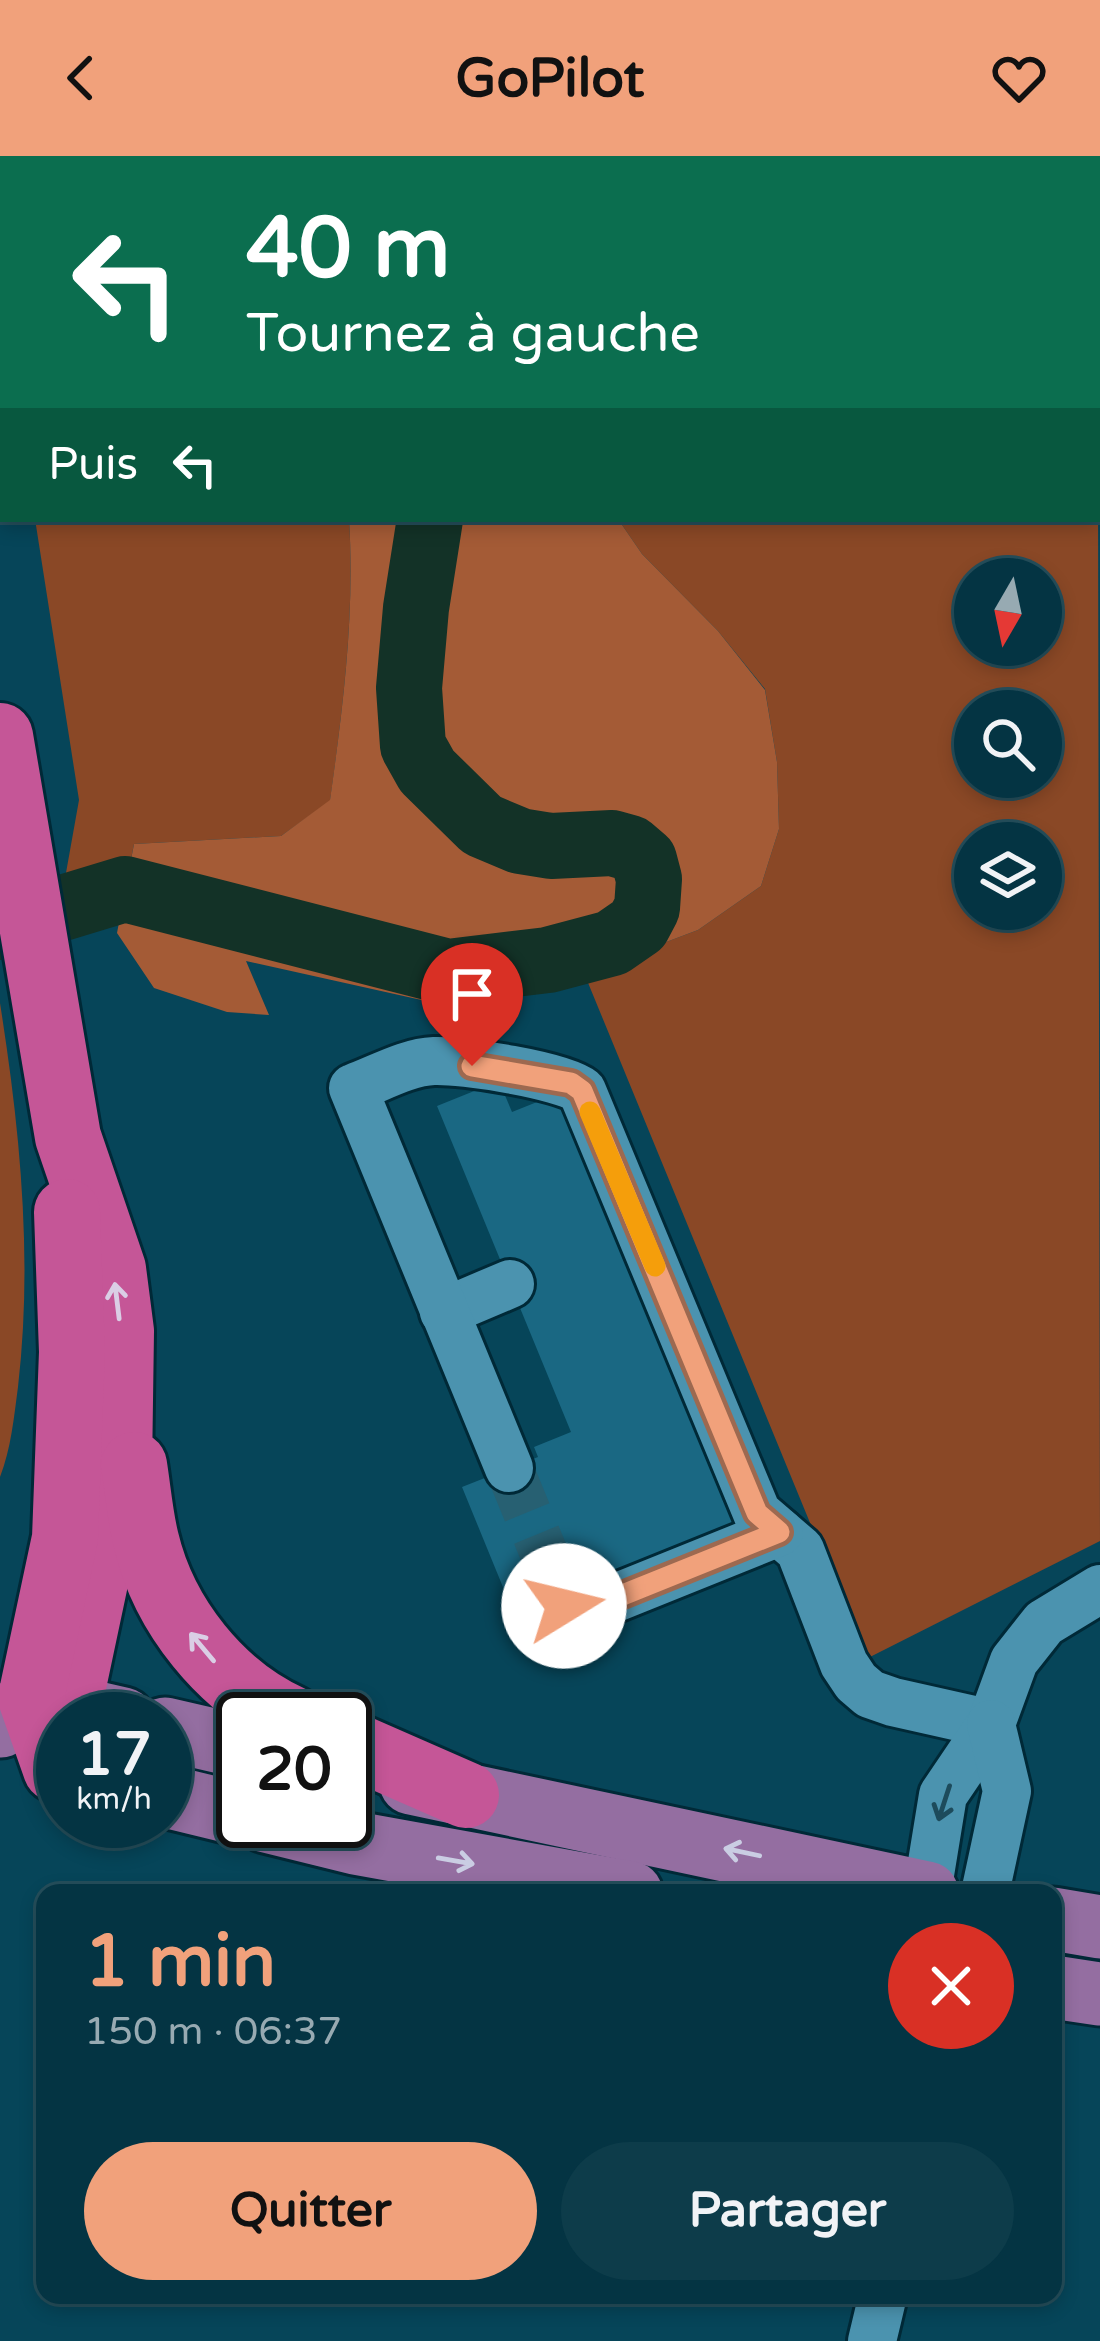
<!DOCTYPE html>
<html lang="fr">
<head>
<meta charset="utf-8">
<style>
	:root { --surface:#043443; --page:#0d3c4a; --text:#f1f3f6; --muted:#97aab2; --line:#254f5c; --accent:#f1a17b }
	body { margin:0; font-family:"Varela Round",sans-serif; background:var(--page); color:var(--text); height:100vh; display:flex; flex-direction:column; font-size:45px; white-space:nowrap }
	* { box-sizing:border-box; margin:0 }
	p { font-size:39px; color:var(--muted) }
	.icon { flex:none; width:66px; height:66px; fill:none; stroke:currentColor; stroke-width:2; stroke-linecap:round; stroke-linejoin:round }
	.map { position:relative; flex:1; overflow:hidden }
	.drawer { position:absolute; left:36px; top:1728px; width:1026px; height:420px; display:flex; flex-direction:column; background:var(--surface); border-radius:24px; box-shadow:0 6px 18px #0003,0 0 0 3px var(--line) }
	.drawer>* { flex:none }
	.guide { position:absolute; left:0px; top:0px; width:1101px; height:366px; box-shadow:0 6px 18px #0003,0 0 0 3px var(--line); background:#0b6e4f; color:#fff; overflow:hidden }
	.needle { width:78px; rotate:189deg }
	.buttons { position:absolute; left:954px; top:402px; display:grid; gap:24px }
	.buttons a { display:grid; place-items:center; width:108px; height:108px; border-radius:50%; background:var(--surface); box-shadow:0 6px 18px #0003,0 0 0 3px var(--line); font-size:60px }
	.speed { position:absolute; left:36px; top:1536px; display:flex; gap:24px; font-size:60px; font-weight:700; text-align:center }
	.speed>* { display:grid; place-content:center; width:156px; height:156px; border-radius:50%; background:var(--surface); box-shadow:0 6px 18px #0003,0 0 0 3px var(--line); line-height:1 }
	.speed small { font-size:30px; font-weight:400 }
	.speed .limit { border:6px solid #111; border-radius:18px; background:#fff; color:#111 }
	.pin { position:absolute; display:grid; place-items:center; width:102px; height:102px; color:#fff; margin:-123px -51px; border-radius:50% 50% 50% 0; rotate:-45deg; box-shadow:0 0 12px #0007 }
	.pin .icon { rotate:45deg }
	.me { position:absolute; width:132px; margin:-66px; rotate:81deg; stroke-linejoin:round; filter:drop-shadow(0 0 9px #0008) }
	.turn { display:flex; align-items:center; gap:42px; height:252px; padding:0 48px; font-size:54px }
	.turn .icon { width:156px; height:156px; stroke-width:2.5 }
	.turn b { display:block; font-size:84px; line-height:102px }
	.then { display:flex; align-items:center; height:114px; padding:0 48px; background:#0003; gap:24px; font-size:45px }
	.round { display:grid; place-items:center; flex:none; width:126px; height:126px; border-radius:63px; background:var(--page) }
	.overview { display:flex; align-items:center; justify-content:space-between; height:204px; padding:0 48px }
	h1 { font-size:72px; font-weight:700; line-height:90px; color:var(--accent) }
	.primary-button { display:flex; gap:24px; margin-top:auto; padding:24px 48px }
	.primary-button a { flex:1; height:138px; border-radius:72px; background:var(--accent); color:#111; font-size:48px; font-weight:700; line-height:138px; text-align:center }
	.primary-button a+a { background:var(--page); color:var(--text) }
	header { display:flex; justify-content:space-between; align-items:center; height:156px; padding:0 48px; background:var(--accent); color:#111; font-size:54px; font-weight:700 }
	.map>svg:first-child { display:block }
</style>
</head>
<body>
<header><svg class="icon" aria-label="back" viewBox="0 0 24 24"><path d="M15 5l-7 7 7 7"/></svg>GoPilot<svg class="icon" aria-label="heart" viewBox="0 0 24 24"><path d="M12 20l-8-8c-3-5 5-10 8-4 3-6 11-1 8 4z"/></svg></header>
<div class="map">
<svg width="1100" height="2185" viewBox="0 0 1100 2185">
	<rect width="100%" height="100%" fill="#064559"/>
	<g fill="#8a4826" fill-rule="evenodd">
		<path d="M0,0L101,3H3V205Z"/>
		<path d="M406,0H946L947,3H408Z"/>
		<path d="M1098,325L1100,1385L866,1503L584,817L698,774L761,730L779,673L777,606L765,533L718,475L642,398L618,363H1098ZM975,423H1041V489H975ZM975,555H1041V621H975ZM975,687H1041V753H975Z"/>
		<path d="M35,363H349C355,458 343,551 330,645L281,680L134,688L129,713L64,728L79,644Z"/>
		<path d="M0,847C20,974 33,1102 18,1231C14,1261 11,1293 0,1321Z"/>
	</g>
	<g fill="#a45b36">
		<path d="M99,0H406L408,3H101Z"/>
		<path d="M349,363H618L642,398L718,475L765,534L777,606L779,673L761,730L698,774L584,817L435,847L246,805L269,859L227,856L154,832L117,777L134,688L281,680L330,644C343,551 355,458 349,363Z"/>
	</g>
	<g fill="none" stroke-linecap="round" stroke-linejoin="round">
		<g stroke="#133227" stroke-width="66">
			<path d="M141,0L142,3"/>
			<path d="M0,771L125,733L448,816L548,804L612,787L638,769L647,752L649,723L644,704L630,692L612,687L551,690L520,685L482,669L427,615L413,590L409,532L416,452L430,363"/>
		</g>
	</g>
	<path fill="#1a6883" d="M499,925L512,956L557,938L738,1375L514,1458L462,1331L538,1301L534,1291L571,1276L437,950Z"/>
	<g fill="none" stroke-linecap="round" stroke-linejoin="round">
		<path stroke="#276072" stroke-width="48" stroke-dasharray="48 24" stroke-linecap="butt" d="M509,1312L561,1439"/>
		<g stroke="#002937" stroke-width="54">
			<g id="minor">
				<path d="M444,1156L510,1128"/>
				<path d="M509,1312L353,932C378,923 407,906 434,905C462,904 562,919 582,935L757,1357L800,1394L844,1508L856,1526L870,1538L893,1546L991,1568"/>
				<path d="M561,1439L568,1461L779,1376"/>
				<path d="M927,1737L943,1639L991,1568L1014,1505L1044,1467L1100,1433"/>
				<path d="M985,1737L1007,1635L991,1568"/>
				<path d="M872,2185L883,2139"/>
			</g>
		</g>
		<g stroke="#002937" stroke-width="69">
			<g id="major">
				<path d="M1,1570L31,1542L123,1563"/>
				<path d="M165,1573L243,1591"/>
				<path d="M411,1627L927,1737"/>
				<path d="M165,1640L243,1659"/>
				<path d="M266,1665L355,1687L631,1737"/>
				<path d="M1053,1763L1100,1771"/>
				<path d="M1053,1831L1100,1838"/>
			</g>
		</g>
		<g stroke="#002937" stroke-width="72">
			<g id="highway">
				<path d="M0,580L68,981L113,1113L121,1175L119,1313L66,1563"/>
				<path d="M134,1309C138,1334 140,1360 146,1384C164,1460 221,1531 292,1563"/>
				<path d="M345,1586L466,1639"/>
				<path d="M56,1613L31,1542L65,1382L72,1196L67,1056"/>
			</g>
		</g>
		<use href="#minor" stroke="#4b93af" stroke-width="48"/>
		<use href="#major" stroke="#946ea1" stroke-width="63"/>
		<use href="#highway" stroke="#c55697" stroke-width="66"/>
	</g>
	<defs><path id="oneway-shaft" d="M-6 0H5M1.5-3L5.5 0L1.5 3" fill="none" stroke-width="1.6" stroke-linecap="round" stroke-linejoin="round" transform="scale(3)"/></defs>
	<g stroke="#dacee5">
		<use href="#oneway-shaft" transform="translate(117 1145) rotate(-97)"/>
		<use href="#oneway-shaft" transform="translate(202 1491) rotate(-130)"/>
	</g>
	<use stroke="#1d4b5c" href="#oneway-shaft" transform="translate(944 1647) rotate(108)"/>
	<g stroke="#cacde3">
		<use href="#oneway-shaft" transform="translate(742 1696) rotate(-168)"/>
		<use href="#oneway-shaft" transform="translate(456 1705) rotate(10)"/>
	</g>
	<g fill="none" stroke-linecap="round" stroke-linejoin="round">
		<g stroke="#9d6950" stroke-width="30">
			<path id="route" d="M472,910L571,927L582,935L757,1357L779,1376L568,1461L564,1450"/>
		</g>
		<use href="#route" stroke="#f1a17b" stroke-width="21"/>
		<path stroke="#f59e0b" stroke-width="21" d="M590,956L655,1110"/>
	</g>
</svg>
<div class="buttons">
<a><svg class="needle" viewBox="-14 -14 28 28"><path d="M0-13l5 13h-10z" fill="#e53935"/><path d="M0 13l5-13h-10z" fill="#97aab2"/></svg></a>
<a><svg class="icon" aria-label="search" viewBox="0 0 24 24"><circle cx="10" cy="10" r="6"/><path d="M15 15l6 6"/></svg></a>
<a><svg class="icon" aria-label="layers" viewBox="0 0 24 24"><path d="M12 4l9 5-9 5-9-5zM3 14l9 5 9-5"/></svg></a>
</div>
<div class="speed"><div>17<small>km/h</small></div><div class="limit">20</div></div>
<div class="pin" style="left:472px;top:910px;background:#d93025"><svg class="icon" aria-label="arrive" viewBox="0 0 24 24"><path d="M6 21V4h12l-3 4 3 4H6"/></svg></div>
<svg class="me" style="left:564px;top:1450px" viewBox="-20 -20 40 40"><circle r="19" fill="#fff"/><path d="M0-13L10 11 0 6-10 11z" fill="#f1a17b"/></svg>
<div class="guide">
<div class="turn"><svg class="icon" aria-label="left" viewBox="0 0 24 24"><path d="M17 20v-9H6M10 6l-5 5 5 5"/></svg><div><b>40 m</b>Tournez à gauche</div></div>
<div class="then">Puis<svg class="icon" aria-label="left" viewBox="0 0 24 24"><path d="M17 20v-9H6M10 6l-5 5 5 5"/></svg></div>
</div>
<section class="drawer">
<div class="overview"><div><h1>1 min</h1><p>150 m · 06:37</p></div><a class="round" style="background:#d93025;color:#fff"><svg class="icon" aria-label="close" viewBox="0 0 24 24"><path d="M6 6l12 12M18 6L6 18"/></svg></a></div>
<div class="primary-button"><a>Quitter</a><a>Partager</a></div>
</section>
</div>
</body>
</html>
